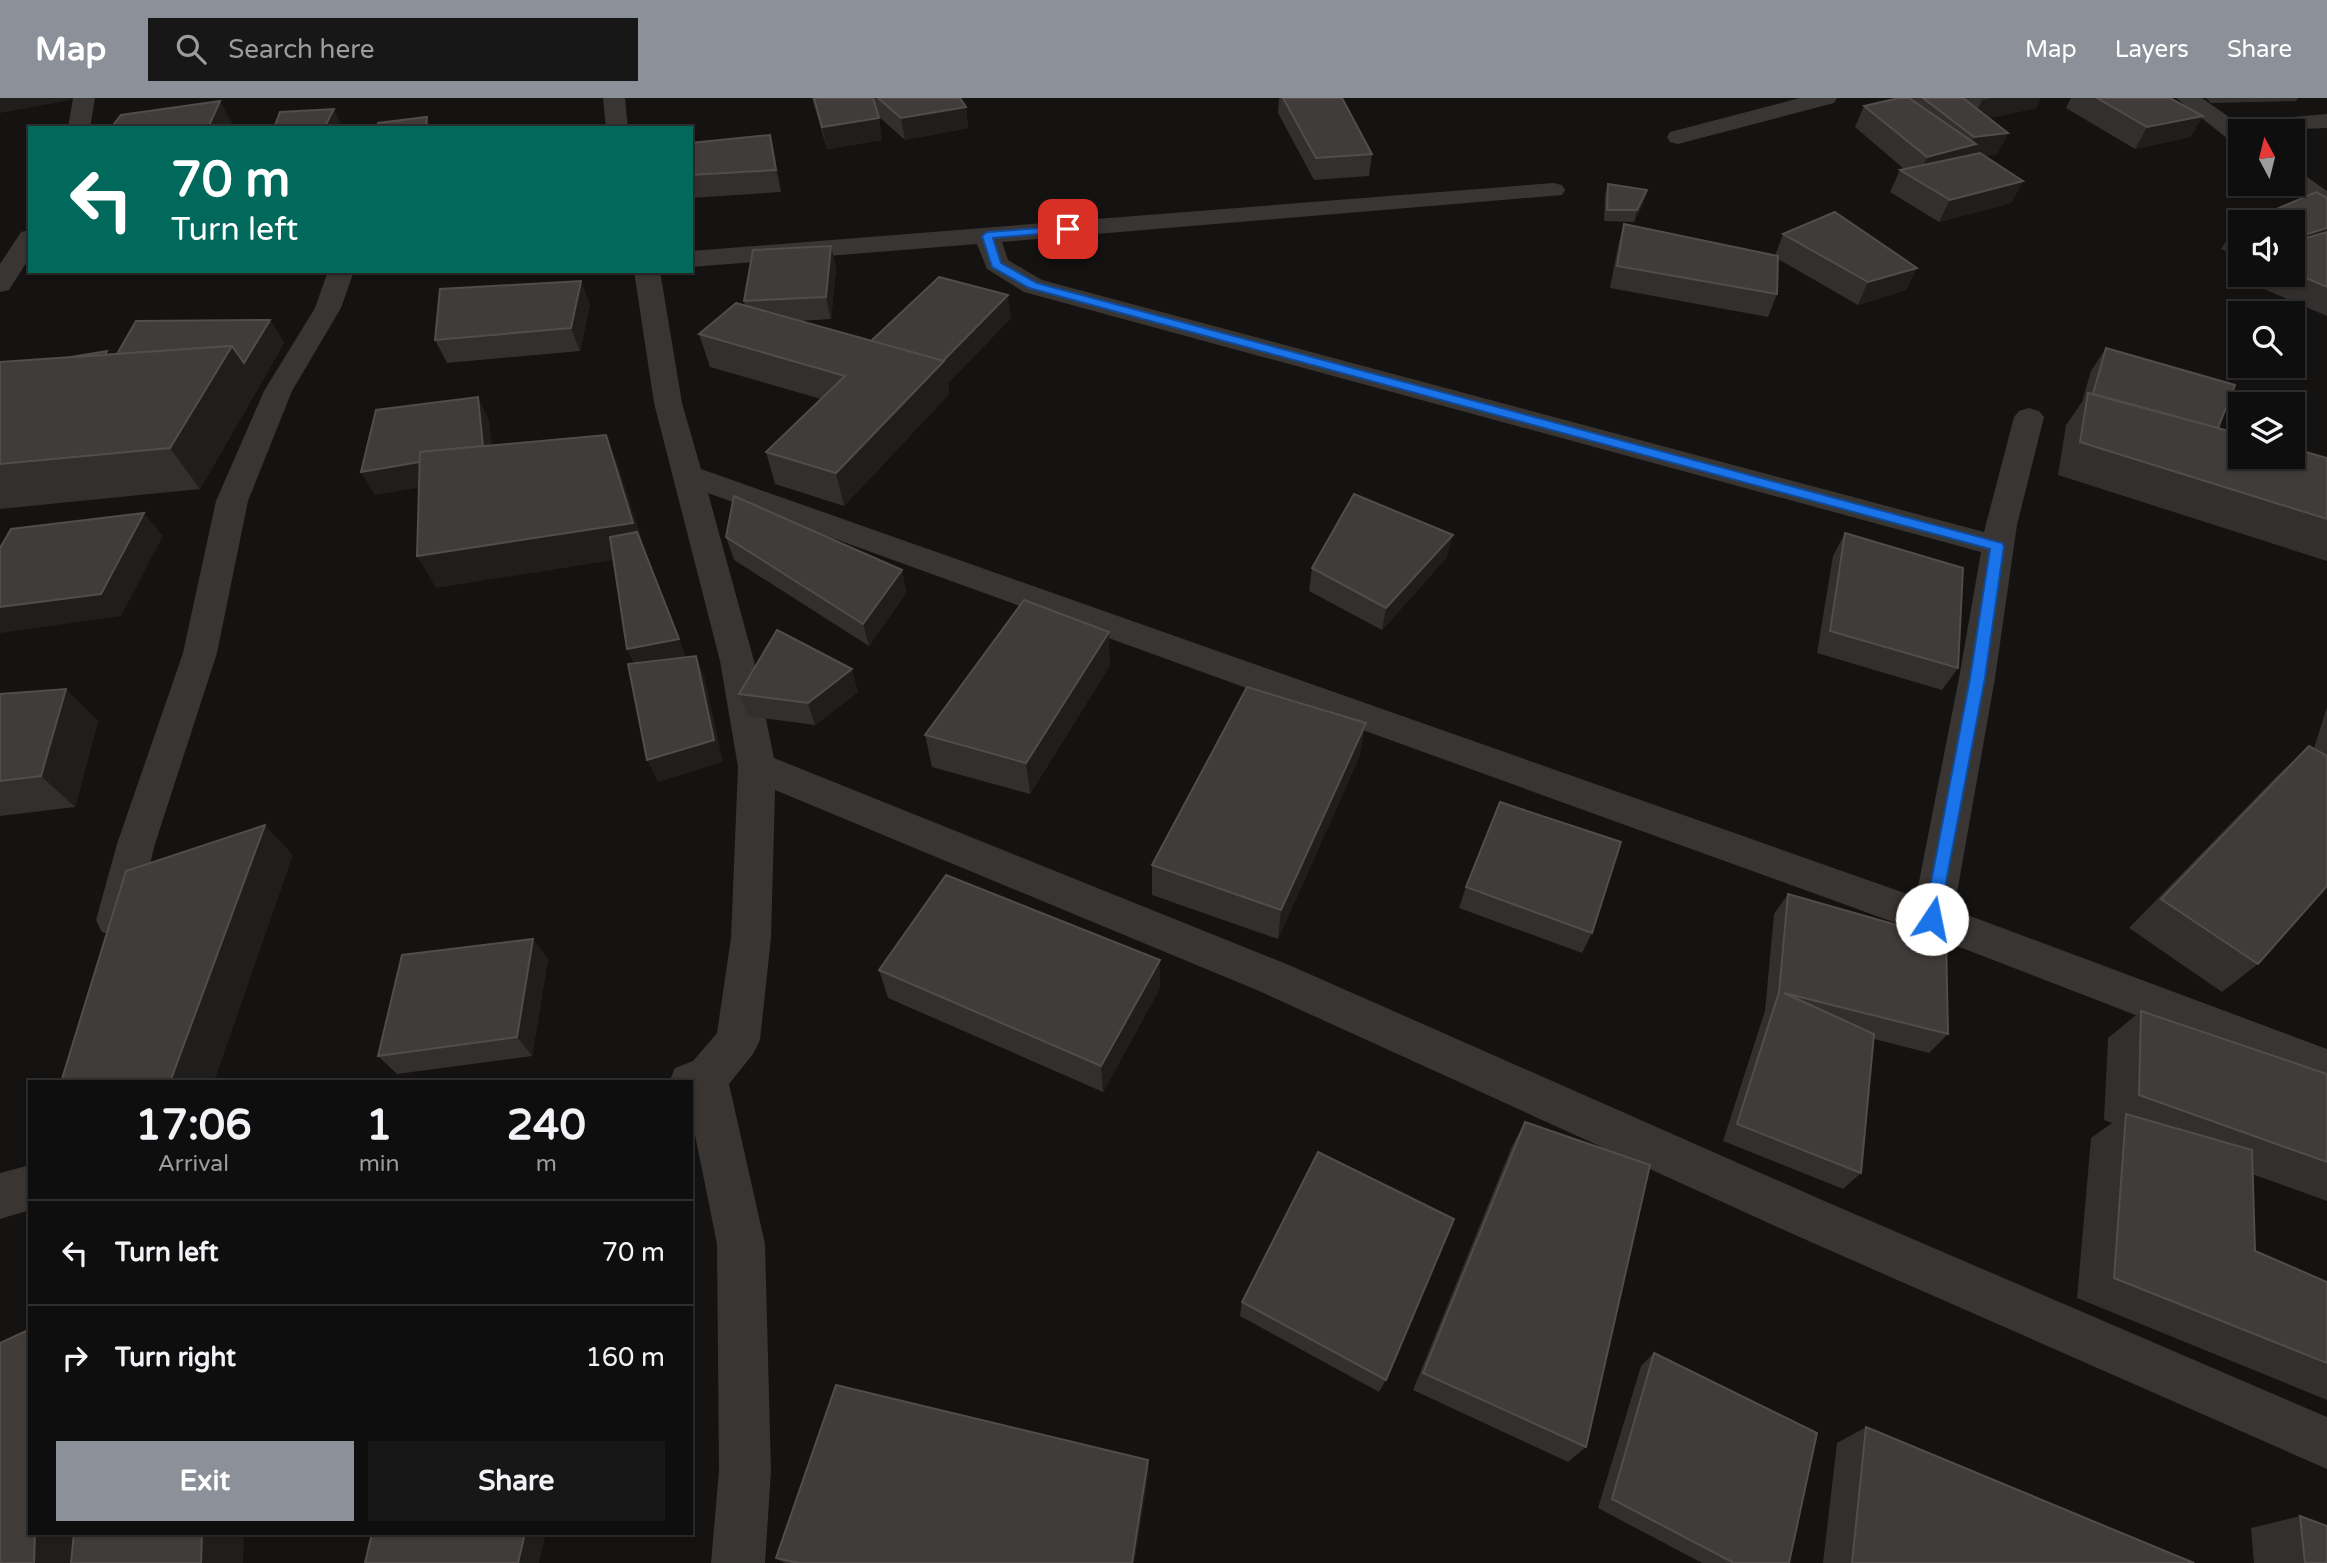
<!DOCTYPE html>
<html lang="en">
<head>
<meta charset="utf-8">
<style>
	:root { --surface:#0f0e0e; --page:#181717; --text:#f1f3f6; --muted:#9b9c9e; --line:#2f2e2e; --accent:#8c9099 }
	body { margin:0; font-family:"Varela Round",sans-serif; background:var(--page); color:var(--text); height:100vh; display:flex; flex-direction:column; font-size:26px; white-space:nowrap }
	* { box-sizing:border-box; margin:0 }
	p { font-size:23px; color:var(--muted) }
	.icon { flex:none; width:38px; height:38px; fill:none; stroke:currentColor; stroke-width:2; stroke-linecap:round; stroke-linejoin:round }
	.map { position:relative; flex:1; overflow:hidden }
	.panel { position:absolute; left:28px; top:982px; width:665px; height:455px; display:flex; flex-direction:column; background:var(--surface); border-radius:0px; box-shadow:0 2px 5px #0004,0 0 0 2px var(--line) }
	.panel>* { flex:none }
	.top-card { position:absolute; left:28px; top:28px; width:665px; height:147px; border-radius:0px; box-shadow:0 2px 5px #0004,0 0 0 2px var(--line); background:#00695c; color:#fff; overflow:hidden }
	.needle { width:46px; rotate:353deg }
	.tools { position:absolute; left:2228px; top:21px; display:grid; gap:14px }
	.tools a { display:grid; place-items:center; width:77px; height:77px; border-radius:0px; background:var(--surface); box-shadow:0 2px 5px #0004,0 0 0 2px var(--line); font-size:35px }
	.pin { position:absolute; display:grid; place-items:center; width:60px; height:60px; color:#fff; margin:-30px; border-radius:14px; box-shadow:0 4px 10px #0006 }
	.me { position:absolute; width:77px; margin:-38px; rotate:11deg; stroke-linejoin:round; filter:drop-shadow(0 0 5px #0008) }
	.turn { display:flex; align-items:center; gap:24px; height:147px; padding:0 28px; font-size:32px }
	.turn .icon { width:91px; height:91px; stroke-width:2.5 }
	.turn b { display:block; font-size:49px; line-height:60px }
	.eta { display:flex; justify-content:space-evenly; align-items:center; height:119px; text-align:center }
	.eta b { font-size:42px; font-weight:700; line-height:49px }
	.primary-button { display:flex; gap:14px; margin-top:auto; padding:14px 28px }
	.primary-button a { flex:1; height:80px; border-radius:0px; background:var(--accent); color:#fff; font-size:28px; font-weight:700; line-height:80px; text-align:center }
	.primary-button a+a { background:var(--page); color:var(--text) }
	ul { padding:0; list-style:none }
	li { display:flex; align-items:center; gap:21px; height:105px; padding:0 28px; border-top:2px solid var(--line) }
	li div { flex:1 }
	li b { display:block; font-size:26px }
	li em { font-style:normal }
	header { display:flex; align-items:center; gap:42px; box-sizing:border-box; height:98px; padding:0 35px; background:var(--accent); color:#fff }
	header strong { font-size:33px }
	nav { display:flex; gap:38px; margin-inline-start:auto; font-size:24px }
	.search { width:490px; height:63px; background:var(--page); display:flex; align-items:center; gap:18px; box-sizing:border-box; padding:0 24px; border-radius:0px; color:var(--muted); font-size:26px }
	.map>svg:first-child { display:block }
</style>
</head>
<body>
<header>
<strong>Map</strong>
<div class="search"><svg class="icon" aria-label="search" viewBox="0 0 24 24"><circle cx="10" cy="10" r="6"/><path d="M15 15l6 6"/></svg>Search here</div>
<nav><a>Map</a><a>Layers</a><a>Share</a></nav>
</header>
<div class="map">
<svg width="2327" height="1465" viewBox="0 0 2327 1465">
	<rect width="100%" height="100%" fill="#141312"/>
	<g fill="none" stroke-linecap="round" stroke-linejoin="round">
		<g fill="#393533" fill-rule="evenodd">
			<path d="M73,0H95L90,30H68Z"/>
			<path d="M603,0H625L628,30H606Z"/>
			<path d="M1800,0H1837L1834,5L1678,46L1670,44L1667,39L1670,34Z"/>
			<path d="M2176,0H2202L2236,24L2327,16V30L2240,33V46L2232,44Z"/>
			<path d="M2292,72L2300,74L2327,93V112L2318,110L2286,86H2292Z"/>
			<path d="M1553,85L1562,87L1565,92L1562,97L1002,144L1008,162L1042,182L1984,434L2014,319L2019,313L2029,310L2039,313L2044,319L2017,427L1995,580L1954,812L2327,951V991L1918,833L708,395L754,563L774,660L1289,867L1829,1105L2327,1319V1371L1795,1137L1259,893L775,692L771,840L760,942L753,956L729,986L765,1146L771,1373L765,1465H711L719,1373L717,1146L691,1017V984H669L675,970L693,963L717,935L731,840L738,669L720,563L654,305L634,173H660L682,305L701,371L1916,799L1959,580L1981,454L1024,194L987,171L977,146L691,169V153Z"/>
			<path d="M30,132V159L9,192L0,194V166L21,134Z"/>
			<path d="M328,173H354L341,210L292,293L248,403L217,555L155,746L136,822L130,834L116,839L102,834L96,822L117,746L183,555L216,403L264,293L315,210Z"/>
			<path d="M30,1067V1112L0,1121V1075Z"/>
		</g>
	</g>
	<g fill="#322f2e">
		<path d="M812,0H960L966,9L968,30L905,42L878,18L882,42L827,51Z"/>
		<path d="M1279,0H1342L1372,56L1369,78L1314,82L1278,15Z"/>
		<path d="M1898,0H2041L2036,10L1989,20L2008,35L1997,56L1985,58L2023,83L2011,105L1939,124L1890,94L1900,72L1904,71L1855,29L1864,8Z"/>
		<path d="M2071,0H2170L2203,18L2190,39L2135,51L2066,10Z"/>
		<path d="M2206,0H2298L2296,3L2211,5Z"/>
		<path d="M691,45L775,59L781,94L691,100Z"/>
		<path d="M1608,86L1644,104L1634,124L1604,123L1605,97Z"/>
		<path d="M2327,100V218L2236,179L2240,174V177H2292V124Z"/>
		<path d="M1624,126L1775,158L1783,136L1917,170L1906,192L1858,207L1778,161L1777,196L1768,219L1610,190L1618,148Z"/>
		<path d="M2240,127V158L2221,151L2236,129Z"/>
		<path d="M831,148L836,170L831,221L800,223L871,243L1011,220L948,285L949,296L844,408L775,386L766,354L821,301L710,269L699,236L745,208L744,203Z"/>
		<path d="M590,206L580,253L447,265L435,242Z"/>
		<path d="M270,222L284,245L200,391L0,411V264L117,256Z"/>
		<path d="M2106,250L2218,330L2327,360V463L2058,377L2066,327L2082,304L2091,273Z"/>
		<path d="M1845,435L1958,570L1942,592L1817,555L1833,458Z"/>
		<path d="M726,439L902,472L906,495L869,548L734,462Z"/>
		<path d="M1447,459L1382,532L1309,493L1312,470Z"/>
		<path d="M1110,567L1030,696L932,669L925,637Z"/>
		<path d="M858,594L815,627L748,618L739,596Z"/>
		<path d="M0,596L98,623L75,709L0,718Z"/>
		<path d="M2327,609V788L2258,866L2222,894L2129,830L2276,679L2309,648L2314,650Z"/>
		<path d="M1360,657L1278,841L1152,797V767Z"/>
		<path d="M1466,789L1592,835L1582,855L1459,810Z"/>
		<path d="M1788,796L1948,936L1929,955L1874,941L1861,1075L1843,1091L1723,1043L1765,913L1774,816Z"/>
		<path d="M548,861L532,958L397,976L378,958Z"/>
		<path d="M1160,862V890L1103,994L888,900L879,872Z"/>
		<path d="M2141,913L2327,976V1103L2252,1076L2255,1153L2327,1184V1302L2077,1200L2091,1040L2112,1025L2104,1022L2108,940Z"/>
		<path d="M1525,1024L1586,1349L1568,1364L1413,1292L1512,1048Z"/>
		<path d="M1242,1204L1386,1282L1379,1294L1240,1218Z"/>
		<path d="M1654,1255L1789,1465H1702L1598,1410L1641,1268Z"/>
		<path d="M1866,1329L2194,1465H1823L1837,1345Z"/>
		<path d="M1149,1372L1134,1465H784L776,1460Z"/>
		<path d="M2300,1418L2327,1465H2254L2251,1430Z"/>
	</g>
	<g fill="#201e1d">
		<path d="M0,0H71V2L0,15Z"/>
		<path d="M1992,0H2041L2036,10L1972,24L1982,2Z"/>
		<path d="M220,3L235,30H208Z"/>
		<path d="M966,9L968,30L905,42L901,20Z"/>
		<path d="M334,11L343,30H324Z"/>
		<path d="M2203,18L2190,39L2135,51L2147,29Z"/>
		<path d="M427,19L431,30H426Z"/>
		<path d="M879,20L882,42L827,51L822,29Z"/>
		<path d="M2008,35L1997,56L1969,60L1917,81L1927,59L1970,48L1974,39Z"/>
		<path d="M770,37L775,59L781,94L776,72Z"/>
		<path d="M2023,83L2011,105L1939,124L1950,102Z"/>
		<path d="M1647,92L1644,104L1634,124L1637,112Z"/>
		<path d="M2327,130V147L2292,158V141Z"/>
		<path d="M831,148L836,170L831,221L826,199Z"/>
		<path d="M1917,170L1906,192L1858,207L1868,184Z"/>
		<path d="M581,183L590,206L580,253L571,230Z"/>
		<path d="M1008,197L1011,220L948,285L949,296L844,408L836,375Z"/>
		<path d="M270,222L284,245L200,391L170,350L232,248Z"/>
		<path d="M478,299L489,322L495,377L375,397L361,374Z"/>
		<path d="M606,337L619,370L647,457L688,564L637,573L627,551L646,457L436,490L417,458Z"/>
		<path d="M144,415L163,438L121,518L0,535V509Z"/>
		<path d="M1453,437L1447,459L1382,532L1386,510Z"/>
		<path d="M902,472L906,495L869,548L863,526Z"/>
		<path d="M1109,534L1110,567L1030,696L1026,665Z"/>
		<path d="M696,558L705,581L723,664L658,684L647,662Z"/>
		<path d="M852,571L858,594L815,627L808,605Z"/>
		<path d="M66,591L98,623L75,709L41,678Z"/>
		<path d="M1366,625L1360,657L1278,841L1281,812Z"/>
		<path d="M265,727L293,757L214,984H170Z"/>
		<path d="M533,841L548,861L532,958L517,939Z"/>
		<path d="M1160,862V890L1103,994L1101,968Z"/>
		<path d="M1148,1362L1149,1372L1134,1465H1132Z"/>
		<path d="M35,1435H84L83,1465H34Z"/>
		<path d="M202,1435H244L243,1465H201Z"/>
		<path d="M525,1435H546L539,1465H518Z"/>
	</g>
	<g fill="#403c3a" stroke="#524c4b" stroke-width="2">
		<path d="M814,0H873L879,20L822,29Z"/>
		<path d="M878,0H960L966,9L901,20Z"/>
		<path d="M1283,0H1342L1372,56L1316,60Z"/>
		<path d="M1899,0H1909L1976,46L1927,59L1864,8Z"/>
		<path d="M1923,0H1963L2008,35L1974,39Z"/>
		<path d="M2097,0H2170L2203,18L2147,29Z"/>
		<path d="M220,3L208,30H111L121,17Z"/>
		<path d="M334,11L324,30H274L280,14Z"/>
		<path d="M427,19L426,30H377L378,25Z"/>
		<path d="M770,37L776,72L691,77V45Z"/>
		<path d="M1980,55L2023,83L1950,102L1900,72Z"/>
		<path d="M1608,86L1647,92L1637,112H1607Z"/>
		<path d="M2316,94L2327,100V130L2292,141V124H2247Z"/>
		<path d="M1835,114L1917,170L1868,184L1783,136Z"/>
		<path d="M1624,126L1778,158L1777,196L1617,168Z"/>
		<path d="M2327,134V189L2292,174V144Z"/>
		<path d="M831,148L826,199L744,203L753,152Z"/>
		<path d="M939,179L1008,197L943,263L871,243Z"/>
		<path d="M581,183L571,230L435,242L440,191Z"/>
		<path d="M736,205L944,263L836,375L766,354L845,278L699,236Z"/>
		<path d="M270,222L244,265L232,248L117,256L136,223Z"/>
		<path d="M232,248L170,350L0,366V264Z"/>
		<path d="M2106,250L2235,287L2218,330L2093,296Z"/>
		<path d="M107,253L105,257L71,259Z"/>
		<path d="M2088,295L2240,336V359H2292V350L2327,360V421L2080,344Z"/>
		<path d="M478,299L483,348L420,354V364L361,374L376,312Z"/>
		<path d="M606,337L633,425L417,458L420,354Z"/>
		<path d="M1354,396L1453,437L1386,510L1312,470Z"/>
		<path d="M734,398L902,472L863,526L726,439Z"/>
		<path d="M144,415L101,496L0,509V450L11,431Z"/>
		<path d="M637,434L679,541L627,551L610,439Z"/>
		<path d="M1845,435L1963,470L1958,570L1830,533Z"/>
		<path d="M1024,502L1109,534L1026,665L925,637Z"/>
		<path d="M777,532L852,571L808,605L739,596Z"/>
		<path d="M696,558L714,642L647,662L628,566Z"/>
		<path d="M1247,589L1366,625L1281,812L1152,767Z"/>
		<path d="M66,591L41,678L0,683V596Z"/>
		<path d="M2309,648L2327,658V788L2258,866L2161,801Z"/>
		<path d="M1500,704L1621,744L1592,835L1466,789Z"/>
		<path d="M265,727L170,984H61L126,773Z"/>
		<path d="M946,777L1160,862L1101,968L879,872Z"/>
		<path d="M1788,796L1946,841L1948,936L1784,895L1874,936L1861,1075L1737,1026L1779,894Z"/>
		<path d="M533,841L517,939L378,958L402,857Z"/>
		<path d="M2141,913L2327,976V1064L2139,997Z"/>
		<path d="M2126,1016L2252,1052L2255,1153L2327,1184V1265L2114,1180Z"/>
		<path d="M1525,1024L1650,1067L1586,1349L1423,1275Z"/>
		<path d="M1318,1054L1454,1121L1386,1282L1242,1204Z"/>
		<path d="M30,1231V1435H35L34,1465H0V1245Z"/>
		<path d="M1654,1255L1817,1335L1789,1465H1734L1612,1401Z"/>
		<path d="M836,1287L1148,1362L1132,1465H798L776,1460Z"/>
		<path d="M1866,1329L2194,1465H1852Z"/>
		<path d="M2300,1418L2327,1428V1465H2305Z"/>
		<path d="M74,1435H202L201,1465H71Z"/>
		<path d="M372,1435H525L518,1465H365Z"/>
	</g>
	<path fill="#1a73e8" stroke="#114b97" stroke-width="2" d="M1068,128L1073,131L1071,133L993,140L1001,165L1037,185L2002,445L2004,448L1985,580L1938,826H1926L1924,821L1970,580L1990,451L1029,190L992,169L982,138L987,134Z"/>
</svg>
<div class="tools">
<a><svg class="needle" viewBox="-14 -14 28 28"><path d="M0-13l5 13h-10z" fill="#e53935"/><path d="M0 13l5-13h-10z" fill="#9b9c9e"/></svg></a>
<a><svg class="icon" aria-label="sound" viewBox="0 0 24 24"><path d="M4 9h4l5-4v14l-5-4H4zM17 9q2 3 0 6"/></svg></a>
<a><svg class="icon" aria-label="search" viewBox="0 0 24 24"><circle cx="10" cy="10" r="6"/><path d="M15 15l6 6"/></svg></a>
<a><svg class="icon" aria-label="layers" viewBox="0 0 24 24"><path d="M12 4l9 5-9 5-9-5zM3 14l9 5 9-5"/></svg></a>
</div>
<div class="pin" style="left:1068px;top:131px;background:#d93025"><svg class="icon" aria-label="arrive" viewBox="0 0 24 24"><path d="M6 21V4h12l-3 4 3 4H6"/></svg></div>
<svg class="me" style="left:1932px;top:821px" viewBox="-20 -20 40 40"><circle r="19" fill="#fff"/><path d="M0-13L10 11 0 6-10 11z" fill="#1a73e8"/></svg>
<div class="top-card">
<div class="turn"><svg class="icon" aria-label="left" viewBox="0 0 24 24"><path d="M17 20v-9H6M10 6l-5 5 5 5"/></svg><div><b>70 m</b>Turn left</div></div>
</div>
<section class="panel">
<div class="eta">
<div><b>17:06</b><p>Arrival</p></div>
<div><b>1</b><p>min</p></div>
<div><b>240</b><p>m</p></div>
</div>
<ul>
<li><svg class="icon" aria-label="left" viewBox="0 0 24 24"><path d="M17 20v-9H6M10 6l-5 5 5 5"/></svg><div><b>Turn left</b></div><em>70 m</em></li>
<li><svg class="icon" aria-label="right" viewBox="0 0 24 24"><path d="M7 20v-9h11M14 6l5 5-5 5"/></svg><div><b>Turn right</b></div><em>160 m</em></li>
</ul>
<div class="primary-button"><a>Exit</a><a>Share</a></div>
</section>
</div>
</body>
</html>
